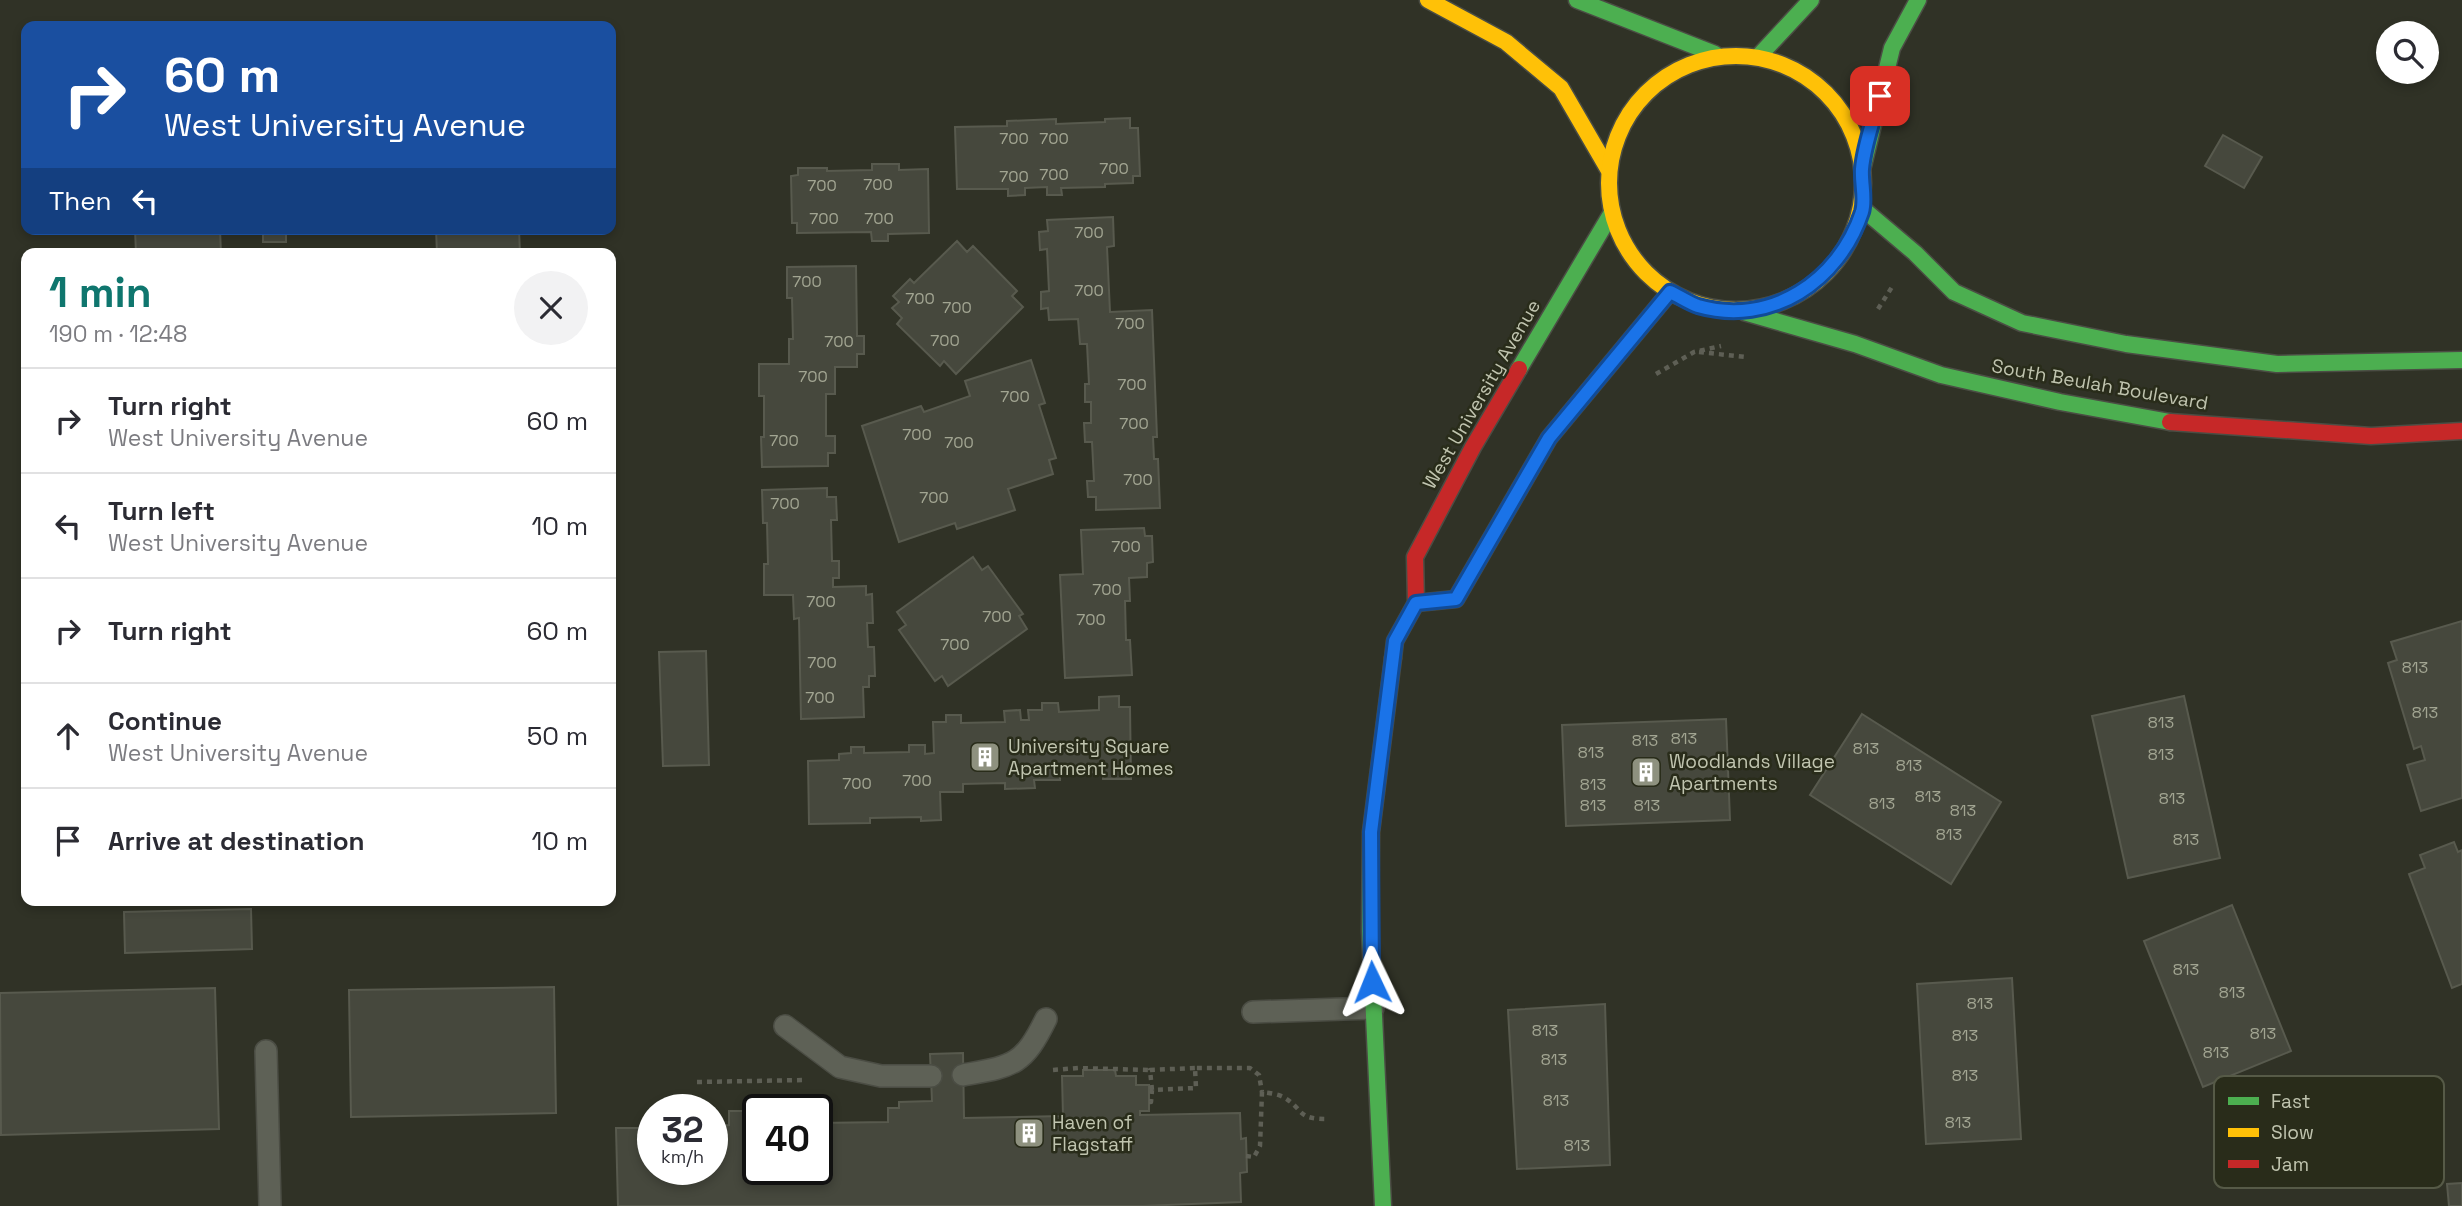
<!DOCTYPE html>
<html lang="en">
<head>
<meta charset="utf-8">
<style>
	:root { --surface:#fff; --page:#f2f2f3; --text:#2b2b33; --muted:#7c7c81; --line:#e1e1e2; --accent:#0f766e }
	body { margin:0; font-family:"Space Grotesk",sans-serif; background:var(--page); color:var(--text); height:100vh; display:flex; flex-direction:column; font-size:26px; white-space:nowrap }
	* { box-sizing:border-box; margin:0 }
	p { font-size:23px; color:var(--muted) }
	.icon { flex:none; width:38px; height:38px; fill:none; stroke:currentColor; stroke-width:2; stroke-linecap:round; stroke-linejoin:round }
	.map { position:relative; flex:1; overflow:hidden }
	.panel { position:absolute; left:21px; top:248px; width:595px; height:658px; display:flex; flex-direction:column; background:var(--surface); border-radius:14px; box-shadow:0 4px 10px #0003 }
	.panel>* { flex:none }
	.guide { position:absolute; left:21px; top:21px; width:595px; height:214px; border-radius:14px; box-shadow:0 4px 10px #0003; background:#1a4fa0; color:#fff; overflow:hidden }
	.controls { position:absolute; left:2376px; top:21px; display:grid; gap:14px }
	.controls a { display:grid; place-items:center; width:63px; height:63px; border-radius:50%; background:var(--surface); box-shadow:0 4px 10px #0003; font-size:35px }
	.speed { position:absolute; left:637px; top:1094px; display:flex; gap:14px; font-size:35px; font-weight:700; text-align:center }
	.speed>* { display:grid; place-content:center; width:91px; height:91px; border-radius:50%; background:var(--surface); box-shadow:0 4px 10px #0003; line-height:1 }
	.speed small { font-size:18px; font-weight:400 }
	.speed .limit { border:4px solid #111; border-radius:10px; background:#fff; color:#111 }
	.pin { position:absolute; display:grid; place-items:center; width:60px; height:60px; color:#fff; margin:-30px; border-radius:14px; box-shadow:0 4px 10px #0006 }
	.me { position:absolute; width:77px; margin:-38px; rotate:358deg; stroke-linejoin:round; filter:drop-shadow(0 0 5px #0008) }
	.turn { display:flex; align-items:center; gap:24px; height:147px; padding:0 28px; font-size:32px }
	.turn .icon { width:91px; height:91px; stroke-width:2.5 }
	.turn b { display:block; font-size:49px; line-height:60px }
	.then { display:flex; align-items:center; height:66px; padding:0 28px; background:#0003; gap:14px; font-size:26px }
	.round { display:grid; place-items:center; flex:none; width:74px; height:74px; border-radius:37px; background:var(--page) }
	.head { display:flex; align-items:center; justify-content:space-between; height:119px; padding:0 28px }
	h1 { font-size:42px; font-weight:600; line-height:52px; color:var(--accent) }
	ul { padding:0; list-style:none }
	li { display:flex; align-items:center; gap:21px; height:105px; padding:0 28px; border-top:2px solid var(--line) }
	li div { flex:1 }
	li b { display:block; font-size:26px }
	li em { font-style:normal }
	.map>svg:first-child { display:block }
</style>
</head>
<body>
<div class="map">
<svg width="2462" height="1206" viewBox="0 0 2462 1206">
	<rect width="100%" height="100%" fill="#303226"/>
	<g fill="#46483d" stroke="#585a4e" stroke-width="2">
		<path d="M1130,118V128H1138L1140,176H1133V183L1105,184V187L1061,188L1062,195H1047V187L1025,188V195L1008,196V189H957L955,127L1007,126V121L1056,119V124L1105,122V119Z"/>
		<path d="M2223,135L2262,157L2244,188L2205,166Z"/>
		<path d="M872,164H899V170L928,169L929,233L888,234V241H872L871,232L797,233V223H792L791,176L798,175V168H827V171L872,170Z"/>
		<path d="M1113,217L1114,246L1107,247L1110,312L1152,310L1157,437H1153L1154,459H1158L1160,508L1096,510V497H1088L1087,481H1094L1092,442H1085L1084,423H1091V402H1085V384H1089L1087,344H1080L1078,319L1049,320L1048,308L1041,309V292L1049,291L1047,249L1040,250L1039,232L1048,231L1047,220Z"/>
		<path d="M135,229H220L221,254H136Z"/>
		<rect x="263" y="229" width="23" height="13"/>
		<path d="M436,229H519L520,254H437Z"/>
		<path d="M957,241L967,252L973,246L1017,291L1012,296L1023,307L956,374L944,361L940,366L897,324L902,318L892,308L899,302L893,296L910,279L914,283Z"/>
		<path d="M856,266L857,336H864V354H857V367H835V394H826V436H835V453H828V466L762,467L761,437H764V396H759V364H789V339H793L792,298H787V267Z"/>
		<path d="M1031,360L1045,403L1039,405L1056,458L1049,460L1053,474L1008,489L1015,510L957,529L955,523L899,542L862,426L921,406L924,412L970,396L965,381Z"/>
		<path d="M827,488V497H836L837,520H831L832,561H839V578H833V587L866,586V595L872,594L873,623H867L868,647H874L875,676H869V687H863L864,717L801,719L799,618L794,619L793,595H764V564H768L767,523H763L762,490Z"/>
		<path d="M1144,528L1145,536H1152L1153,562L1147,563V577L1129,578L1130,601H1125L1126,640H1130L1132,675L1065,678L1060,575L1083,574L1081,530Z"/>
		<path d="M973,557L982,570L988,566L1023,614L1019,616L1027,629L948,686L942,676L935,681L899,630L906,625L897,612Z"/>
		<path d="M2462,621V798L2421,811L2407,765L2425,760L2421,746L2414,749L2388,663L2397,660L2391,642Z"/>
		<path d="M706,651L709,765L663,766L659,652Z"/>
		<path d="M1119,696V707H1130L1131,779H1103V772L1060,773V780H1034L1035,788L1005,789V783L963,784V792H940L941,820L921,821V817L870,818V823L809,824L808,761L839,760V754L851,753V747H864V753L909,752V745H925V754L934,753L933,722H946V715H961V723L1005,722L1004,711L1020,710L1021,720H1029L1028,710H1042V703H1058L1059,712L1099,710V697Z"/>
		<path d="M2184,696L2220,858L2128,878L2092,716Z"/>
		<path d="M1862,714L2001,802L1951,884L1810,795Z"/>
		<path d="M1726,719L1730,820L1566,826L1562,725Z"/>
		<path d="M2454,842L2458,852L2462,850V984L2452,988L2409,874L2425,868L2420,855Z"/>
		<path d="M2232,905L2291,1051L2203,1087L2144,941Z"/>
		<path d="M251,909L252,949L125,953L124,912Z"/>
		<path d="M2012,978L2021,1139L1926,1144L1917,984Z"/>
		<path d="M554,987L556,1113L351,1117L349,990Z"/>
		<path d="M215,988L219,1129L1,1135L0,993Z"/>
		<path d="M1605,1004L1610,1165L1517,1169L1508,1010Z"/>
		<path d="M963,1053L964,1118L1063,1116L1062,1076H1083V1070H1115L1116,1076H1136V1085H1149V1111H1140V1115L1240,1113L1241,1139L1246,1138L1247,1172L1240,1173L1241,1202L1142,1206H618L616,1128H653V1169H712V1127L729,1125V1111H758V1169H817V1123L888,1122V1108H899V1102L932,1101L930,1054Z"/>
		<path d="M2462,1183V1206H2449L2447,1184Z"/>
	</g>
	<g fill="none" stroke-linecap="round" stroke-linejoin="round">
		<g stroke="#4b4d44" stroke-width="24">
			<g id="lane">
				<path d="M1253,1012L1373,1008"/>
				<path d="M785,1026L840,1067L881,1076H931"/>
				<path d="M266,1051L270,1206"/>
				<path d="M963,1075C1013,1066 1023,1066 1046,1019"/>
			</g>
		</g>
		<g stroke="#4b4d44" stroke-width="19">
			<g id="fast">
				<path d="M1577,0L1715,54"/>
				<path d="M1758,57L1811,0"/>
				<path d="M1863,166L1892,48L1918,0"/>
				<path d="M1863,209L1915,253L1954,292L2022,323L2126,344L2277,364L2462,360"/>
				<path d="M1744,312L1855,344L1941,375L2060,402L2170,422"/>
				<path d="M1519,369L1611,214"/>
				<path d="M1383,1206L1370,931L1371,832L1393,658"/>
			</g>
		</g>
		<g stroke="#4b4d44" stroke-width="19">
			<g id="slow">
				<path d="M1428,0L1506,42L1561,88L1608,169"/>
				<circle cx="1736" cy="183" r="127"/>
				<path d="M1416,603L1456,599L1549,438L1670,292"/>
			</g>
		</g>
		<g stroke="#4b4d44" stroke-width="19">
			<g id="jam">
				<path d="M2170,422L2371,436L2462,431"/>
				<path d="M1393,658L1395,641L1416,603L1415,557L1473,447L1519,369"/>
			</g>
		</g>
		<g stroke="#5e5f55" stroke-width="4.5" stroke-dasharray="5 5" stroke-linecap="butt">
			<path d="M1878,309L1892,287"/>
			<path d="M1699,352L1746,357"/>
			<path d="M1656,374L1694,352L1721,346"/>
			<path d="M1053,1070L1078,1068L1150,1070"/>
			<path d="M697,1082L805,1080"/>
			<path d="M1152,1090L1150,1070L1195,1068"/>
			<path d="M1149,1102H1151L1152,1090L1196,1088L1195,1068H1250L1259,1075L1262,1092"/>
			<path d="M1246,1156L1254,1157L1260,1146L1262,1092C1269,1093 1279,1094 1285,1098C1304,1110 1297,1119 1326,1119"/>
		</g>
		<use href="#lane" stroke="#5e6156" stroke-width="21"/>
		<use href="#fast" stroke="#4caf50" stroke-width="16"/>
		<use href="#slow" stroke="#ffc107" stroke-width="16"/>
		<use href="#jam" stroke="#c62828" stroke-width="16"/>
	</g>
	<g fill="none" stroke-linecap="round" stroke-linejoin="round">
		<g stroke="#114b97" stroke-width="18">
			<path id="route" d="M1372,982L1371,832L1395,641L1416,603L1456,599L1549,438L1670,292C1679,296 1689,303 1698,306C1771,327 1839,281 1862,212C1866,199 1861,183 1862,169C1864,145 1874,119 1880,96"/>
		</g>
		<use href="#route" stroke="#1a73e8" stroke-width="12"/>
	</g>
	<defs>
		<g id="building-square" transform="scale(1.575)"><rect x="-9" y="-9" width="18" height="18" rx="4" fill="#8e917f" stroke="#292c1a"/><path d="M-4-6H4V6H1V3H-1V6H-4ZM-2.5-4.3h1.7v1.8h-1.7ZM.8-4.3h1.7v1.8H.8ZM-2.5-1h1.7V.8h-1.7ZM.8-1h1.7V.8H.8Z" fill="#fff"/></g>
	</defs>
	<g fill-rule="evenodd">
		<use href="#building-square" x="985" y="757"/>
		<use href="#building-square" x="1646" y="772"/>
		<use href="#building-square" x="1029" y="1133"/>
	</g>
	<g text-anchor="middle" stroke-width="5" stroke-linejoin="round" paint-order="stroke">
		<g font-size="16" fill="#a2a592">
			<text x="1014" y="144">700</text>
			<text x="1054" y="144">700</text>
			<text x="1114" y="174">700</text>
			<text x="1054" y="180">700</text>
			<text x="1014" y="182">700</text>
			<text x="878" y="190">700</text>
			<text x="822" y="191">700</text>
			<text x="824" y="224">700</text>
			<text x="879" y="224">700</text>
			<text x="1089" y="238">700</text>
			<text x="807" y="287">700</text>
			<text x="1089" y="296">700</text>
			<text x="920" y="304">700</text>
			<text x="957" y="313">700</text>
			<text x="1130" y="329">700</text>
			<text x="945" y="346">700</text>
			<text x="839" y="347">700</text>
			<text x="813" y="382">700</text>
			<text x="1132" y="390">700</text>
			<text x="1015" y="402">700</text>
			<text x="1134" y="429">700</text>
			<text x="917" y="440">700</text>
			<text x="784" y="446">700</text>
			<text x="959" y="448">700</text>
			<text x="1138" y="485">700</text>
			<text x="934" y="503">700</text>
			<text x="785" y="509">700</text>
			<text x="1126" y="552">700</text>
			<text x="1107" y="595">700</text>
			<text x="821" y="607">700</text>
			<text x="997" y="622">700</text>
			<text x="1091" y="625">700</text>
			<text x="955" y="650">700</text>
			<text x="822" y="668">700</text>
			<text x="2415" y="673">813</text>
			<text x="820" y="703">700</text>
			<text x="2425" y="718">813</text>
			<text x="2161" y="728">813</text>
			<text x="1684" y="744">813</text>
			<text x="1645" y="746">813</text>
			<text x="1866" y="754">813</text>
			<text x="1591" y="758">813</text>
			<text x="2161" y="760">813</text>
			<text x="1909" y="771">813</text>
			<text x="917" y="786">700</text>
			<text x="857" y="789">700</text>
			<text x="1593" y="790">813</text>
			<text x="1928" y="802">813</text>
			<text x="2172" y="804">813</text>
			<text x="1882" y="809">813</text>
			<text x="1593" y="811">813</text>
			<text x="1647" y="811">813</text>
			<text x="1963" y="816">813</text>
			<text x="1949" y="840">813</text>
			<text x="2186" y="845">813</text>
			<text x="2186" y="975">813</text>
			<text x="2232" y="998">813</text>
			<text x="1980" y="1009">813</text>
			<text x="1545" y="1036">813</text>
			<text x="2263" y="1039">813</text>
			<text x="1965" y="1041">813</text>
			<text x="2216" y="1058">813</text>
			<text x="1554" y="1065">813</text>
			<text x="1965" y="1081">813</text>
			<text x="1556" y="1106">813</text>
			<text x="1958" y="1128">813</text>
			<text x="1577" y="1151">813</text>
		</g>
		<g font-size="19" fill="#c0c4af" stroke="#292c1a">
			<text transform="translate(2100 384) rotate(10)" y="7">South Beulah Boulevard</text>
			<text transform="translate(1481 394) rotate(-60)" y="7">West University Avenue</text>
		</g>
		<g font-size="19" fill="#c0c4af" stroke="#292c1a" text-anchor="start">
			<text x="1008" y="753">University Square<tspan x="1008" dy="22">Apartment Homes</tspan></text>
			<text x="1669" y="768">Woodlands Village<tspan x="1669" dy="22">Apartments</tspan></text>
			<text x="1052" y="1129">Haven of<tspan x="1052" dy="22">Flagstaff</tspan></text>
		</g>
	</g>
	<rect x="2214" y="1076" width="230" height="112" rx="10" fill="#292c1a" stroke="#565a47" stroke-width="2"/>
	<rect x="2228" y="1097" width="31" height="8" fill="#4caf50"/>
	<rect x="2228" y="1128" width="31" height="9" fill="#ffc107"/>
	<rect x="2228" y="1160" width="31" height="8" fill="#c62828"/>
	<g font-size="19" fill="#c0c4af">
		<text x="2271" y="1108">Fast</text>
		<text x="2271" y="1139">Slow</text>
		<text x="2271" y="1171">Jam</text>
	</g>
</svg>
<div class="controls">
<a><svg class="icon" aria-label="search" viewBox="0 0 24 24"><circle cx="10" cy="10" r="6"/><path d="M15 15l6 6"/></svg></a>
</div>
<div class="speed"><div>32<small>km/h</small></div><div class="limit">40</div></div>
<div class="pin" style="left:1880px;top:96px;background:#d93025"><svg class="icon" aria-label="arrive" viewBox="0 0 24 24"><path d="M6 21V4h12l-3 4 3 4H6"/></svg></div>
<svg class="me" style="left:1372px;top:982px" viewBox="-20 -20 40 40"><path d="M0-17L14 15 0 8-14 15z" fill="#1a73e8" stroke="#fff" stroke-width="4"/></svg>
<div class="guide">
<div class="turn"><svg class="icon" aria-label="right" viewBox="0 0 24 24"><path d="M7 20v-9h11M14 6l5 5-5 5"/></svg><div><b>60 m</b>West University Avenue</div></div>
<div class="then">Then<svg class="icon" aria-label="left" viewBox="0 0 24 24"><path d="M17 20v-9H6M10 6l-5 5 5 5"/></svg></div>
</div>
<section class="panel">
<div class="head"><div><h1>1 min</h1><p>190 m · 12:48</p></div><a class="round"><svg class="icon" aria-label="close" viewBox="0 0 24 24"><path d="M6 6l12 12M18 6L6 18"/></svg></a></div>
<ul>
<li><svg class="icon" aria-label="right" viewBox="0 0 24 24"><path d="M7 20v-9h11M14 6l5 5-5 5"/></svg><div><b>Turn right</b><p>West University Avenue</p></div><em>60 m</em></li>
<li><svg class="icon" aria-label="left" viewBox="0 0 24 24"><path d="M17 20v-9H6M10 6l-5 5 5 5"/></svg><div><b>Turn left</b><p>West University Avenue</p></div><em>10 m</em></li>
<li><svg class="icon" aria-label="right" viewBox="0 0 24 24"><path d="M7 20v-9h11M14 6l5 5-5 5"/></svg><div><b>Turn right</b></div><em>60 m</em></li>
<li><svg class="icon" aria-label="ahead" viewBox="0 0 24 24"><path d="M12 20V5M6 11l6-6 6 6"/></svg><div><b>Continue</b><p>West University Avenue</p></div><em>50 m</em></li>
<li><svg class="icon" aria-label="arrive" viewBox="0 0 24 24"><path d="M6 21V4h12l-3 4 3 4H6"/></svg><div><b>Arrive at destination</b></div><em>10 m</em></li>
</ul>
</section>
</div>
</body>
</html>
